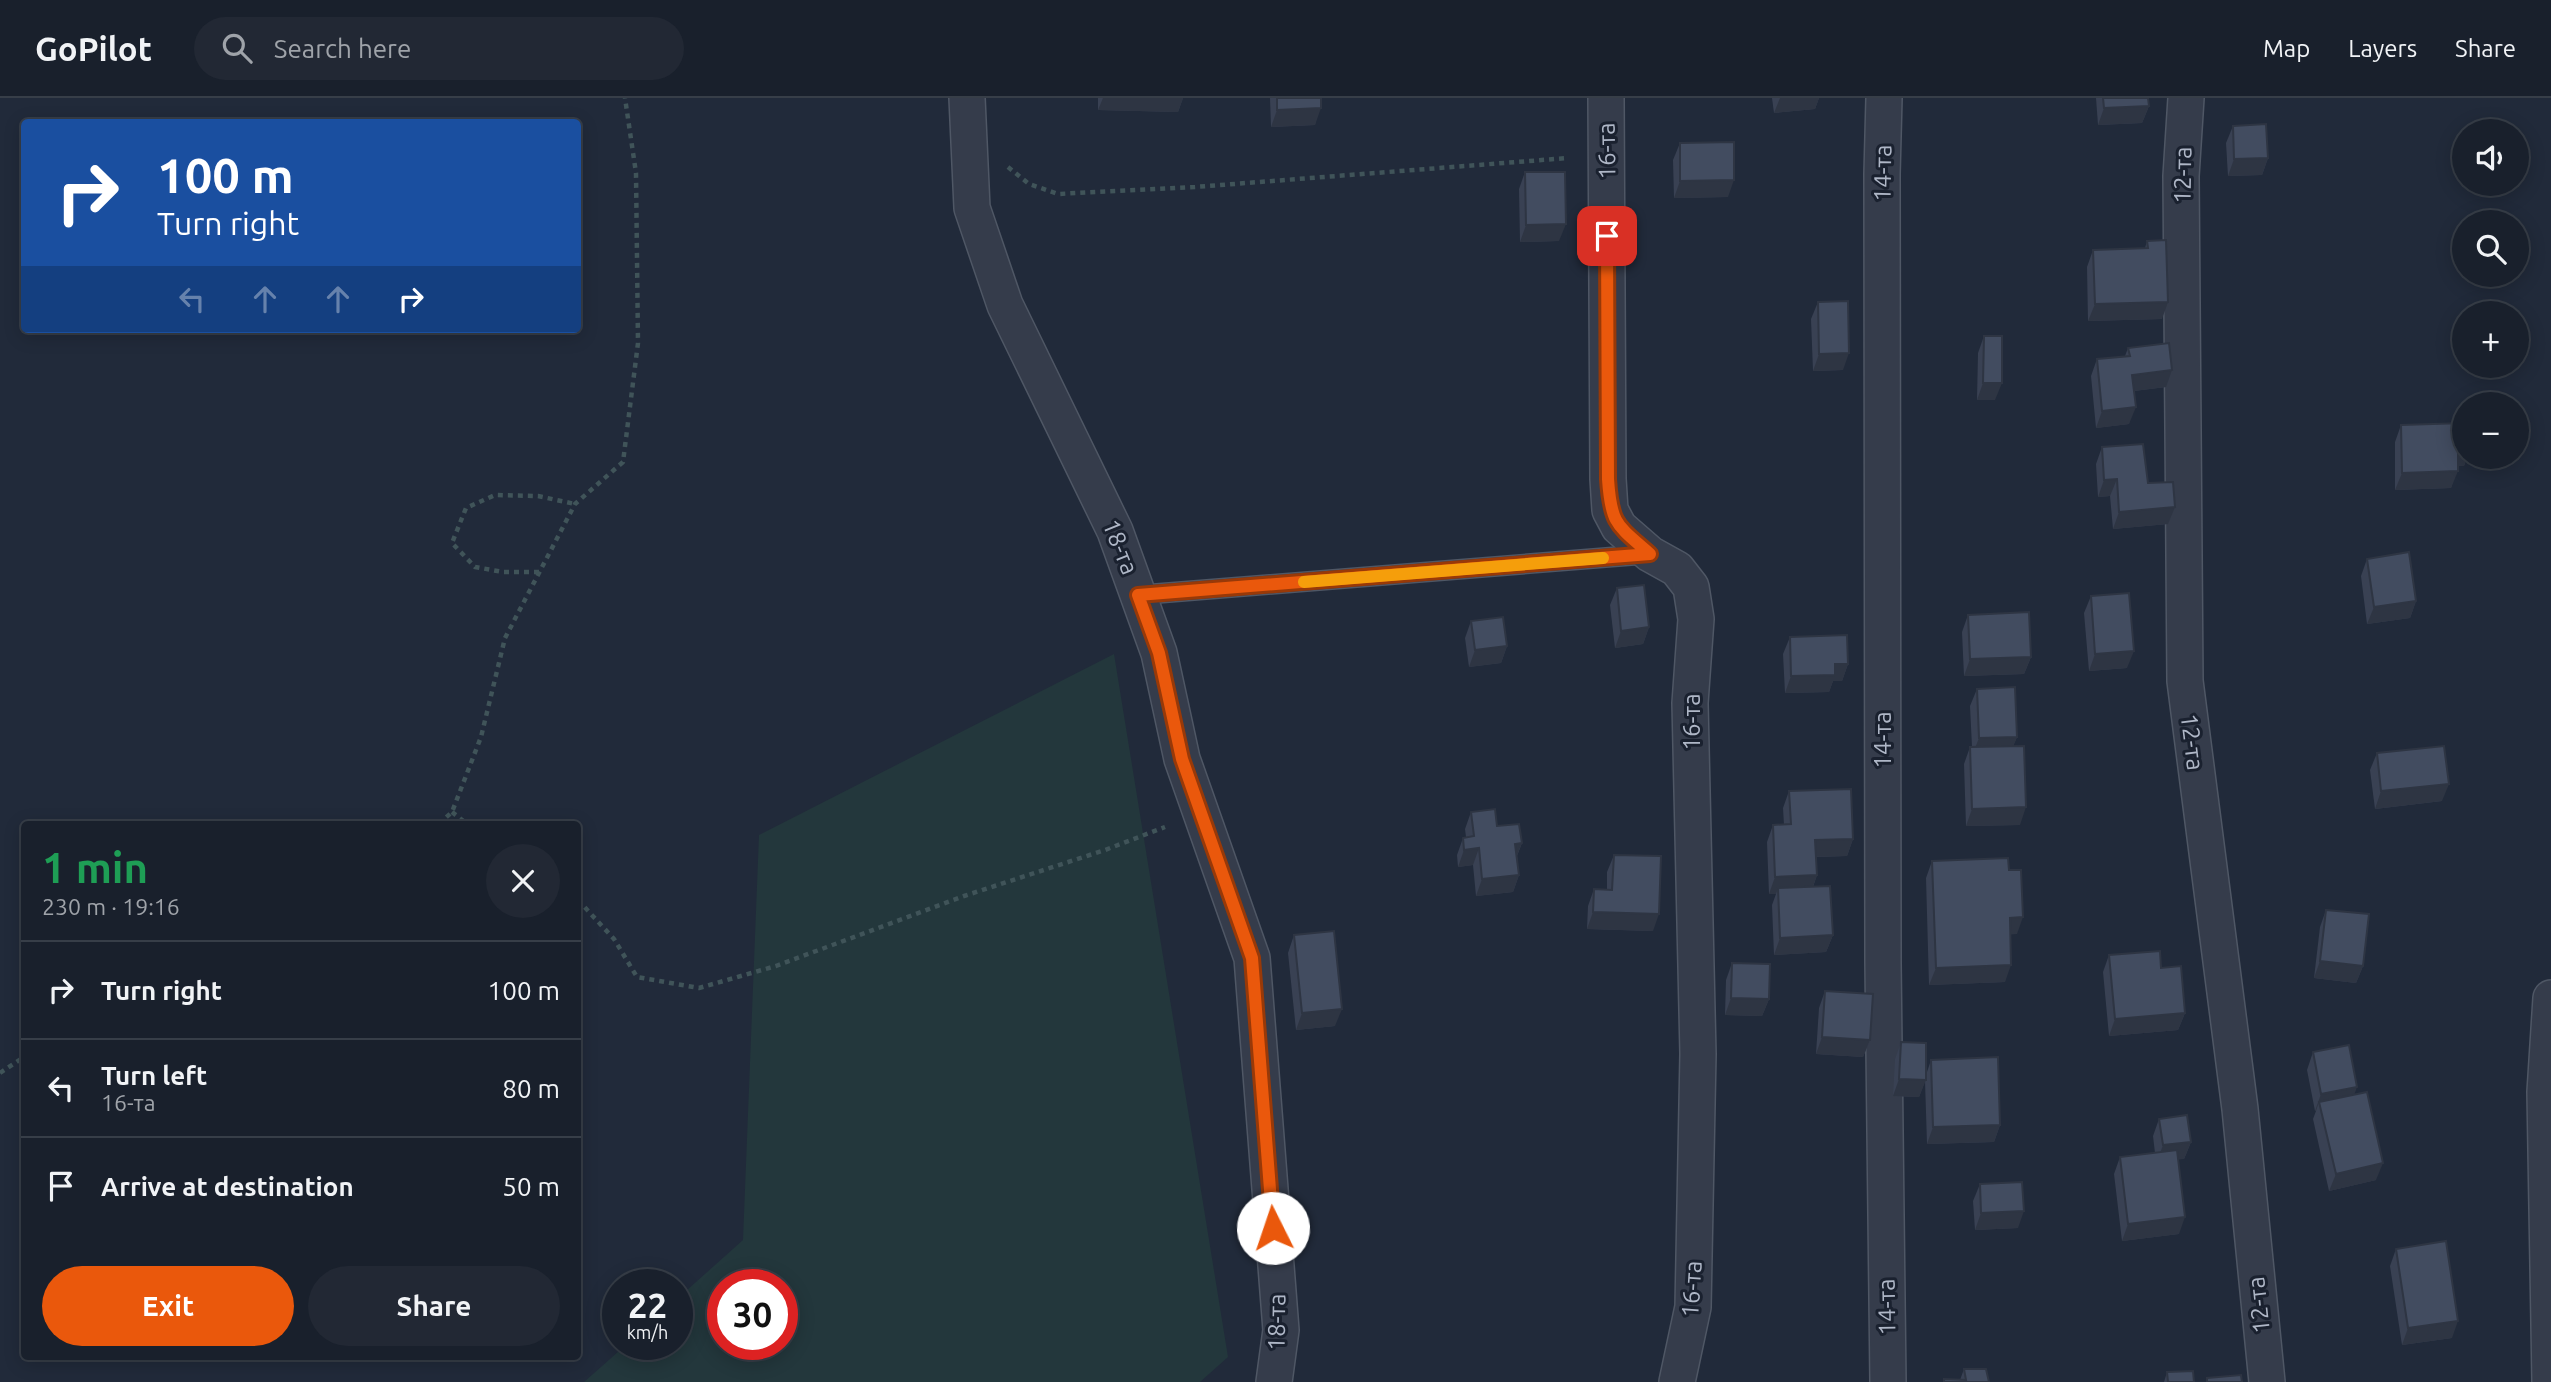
<!DOCTYPE html>
<html lang="en">
<head>
<meta charset="utf-8">
<style>
	:root { --surface:#19202c; --page:#222834; --text:#f1f3f6; --muted:#9fa3a9; --line:#373e48; --accent:#ea580c }
	body { margin:0; font-family:Ubuntu,sans-serif; background:var(--page); color:var(--text); height:100vh; display:flex; flex-direction:column; font-size:26px; white-space:nowrap }
	* { box-sizing:border-box; margin:0 }
	p { font-size:23px; color:var(--muted) }
	.icon { flex:none; width:38px; height:38px; fill:none; stroke:currentColor; stroke-width:2; stroke-linecap:round; stroke-linejoin:round }
	.map { position:relative; flex:1; overflow:hidden }
	.panel { position:absolute; left:21px; top:723px; width:560px; height:539px; display:flex; flex-direction:column; background:var(--surface); border-radius:7px; box-shadow:0 4px 18px #0003,0 0 0 2px var(--line) }
	.panel>* { flex:none }
	.hud { position:absolute; left:21px; top:21px; width:560px; height:214px; border-radius:7px; box-shadow:0 4px 18px #0003,0 0 0 2px var(--line); background:#1a4fa0; color:#fff; overflow:hidden }
	.fabs { position:absolute; left:2452px; top:21px; display:grid; gap:14px }
	.fabs a { display:grid; place-items:center; width:77px; height:77px; border-radius:50%; background:var(--surface); box-shadow:0 4px 18px #0003,0 0 0 2px var(--line); font-size:35px }
	.speed { position:absolute; left:602px; top:1171px; display:flex; gap:14px; font-size:35px; font-weight:700; text-align:center }
	.speed>* { display:grid; place-content:center; width:91px; height:91px; border-radius:50%; background:var(--surface); box-shadow:0 4px 18px #0003,0 0 0 2px var(--line); line-height:1 }
	.speed small { font-size:18px; font-weight:400 }
	.speed .limit { border:10px solid #d22; background:#fff; color:#111 }
	.pin { position:absolute; display:grid; place-items:center; width:60px; height:60px; color:#fff; margin:-30px; border-radius:14px; box-shadow:0 4px 10px #0006 }
	.me { position:absolute; width:77px; margin:-38px; rotate:356deg; stroke-linejoin:round; filter:drop-shadow(0 0 5px #0008) }
	.turn { display:flex; align-items:center; gap:24px; height:147px; padding:0 21px; font-size:32px }
	.turn .icon { width:91px; height:91px; stroke-width:2.5 }
	.turn b { display:block; font-size:49px; line-height:60px }
	.lanes { display:flex; align-items:center; height:66px; padding:0 21px; background:#0003; justify-content:center; gap:35px; direction:ltr }
	.lanes .off { opacity:.35 }
	.round { display:grid; place-items:center; flex:none; width:74px; height:74px; border-radius:37px; background:var(--page) }
	.summary { display:flex; align-items:center; justify-content:space-between; height:119px; padding:0 21px }
	h1 { font-size:42px; font-weight:700; line-height:52px; color:#1e9e55 }
	.primary-button { display:flex; gap:14px; margin-top:auto; padding:14px 21px }
	.primary-button a { flex:1; height:80px; border-radius:42px; background:var(--accent); color:#fff; font-size:28px; font-weight:700; line-height:80px; text-align:center }
	.primary-button a+a { background:var(--page); color:var(--text) }
	ul { padding:0; list-style:none }
	li { display:flex; align-items:center; gap:21px; height:98px; padding:0 21px; border-top:2px solid var(--line) }
	li div { flex:1 }
	li b { display:block; font-size:26px }
	li em { font-style:normal }
	header { display:flex; align-items:center; gap:42px; box-sizing:border-box; height:98px; padding:0 35px; background:var(--surface); border-bottom:2px solid var(--line) }
	header strong { font-size:33px }
	nav { display:flex; gap:38px; margin-inline-start:auto; font-size:24px }
	.search { width:490px; height:63px; background:var(--page); display:flex; align-items:center; gap:18px; box-sizing:border-box; padding:0 24px; border-radius:38px; color:var(--muted); font-size:26px }
	.map>svg:first-child { display:block }
</style>
</head>
<body>
<header>
<strong>GoPilot</strong>
<div class="search"><svg class="icon" aria-label="search" viewBox="0 0 24 24"><circle cx="10" cy="10" r="6"/><path d="M15 15l6 6"/></svg>Search here</div>
<nav><a>Map</a><a>Layers</a><a>Share</a></nav>
</header>
<div class="map">
<svg width="2551" height="1284" viewBox="0 0 2551 1284">
	<rect width="100%" height="100%" fill="#212a3a"/>
	<path fill="#23373c" fill-rule="evenodd" d="M1114,556L1228,1259L1200,1284H584L627,1246H677V1201L743,1142L759,737ZM782,1186V1246H723V1186Z"/>
	<g fill="none" stroke-linecap="round" stroke-linejoin="round">
		<g stroke="#4f5765" stroke-width="21">
			<path id="service" d="M1138,497L1650,456"/>
		</g>
		<g stroke="#4f5765" stroke-width="38">
			<g id="minor">
				<path d="M967,0L972,110L1005,207L1115,433L1159,555L1182,661L1252,860L1281,1232L1274,1284"/>
				<path d="M1606,0L1608,381L1610,412L1619,429L1650,456L1677,471L1691,489L1696,521L1690,605L1698,956L1693,1209L1677,1284"/>
				<path d="M1884,0L1882,76L1883,865L1888,1284"/>
				<path d="M2186,0L2181,78L2185,583L2240,1011L2267,1284"/>
				<path d="M2550,1284L2545,994L2551,900"/>
			</g>
		</g>
		<g stroke="#405459" stroke-width="4.5" stroke-dasharray="5 5" stroke-linecap="butt">
			<path d="M1008,69L1029,86L1058,96L1195,89L1568,60"/>
			<path d="M539,474H503L475,469L452,445L466,410L495,397L538,398L575,406"/>
			<path d="M452,714L467,726"/>
			<path d="M439,726L452,714L481,639L505,540L575,406L623,364L638,245L636,75L625,0"/>
			<path d="M578,802L614,841L637,879L699,890L776,868L964,798L1105,752L1165,729"/>
			<path d="M0,975L24,959"/>
		</g>
		<use href="#service" stroke="#353c4b" stroke-width="18"/>
		<use href="#minor" stroke="#353c4b" stroke-width="35"/>
	</g>
	<g fill="#394153">
		<path d="M1098,0H1183L1178,14L1098,12Z"/>
		<path d="M1270,0H1321L1315,27L1271,29Z"/>
		<path d="M1772,0H1819L1815,11L1774,15Z"/>
		<path d="M2096,0H2148L2149,8L2142,25L2098,27Z"/>
		<path d="M2233,28L2268,60L2262,77L2228,78L2226,45Z"/>
		<path d="M1680,45L1728,99L1674,100L1673,62Z"/>
		<path d="M1525,74L1559,143L1520,144L1519,91Z"/>
		<path d="M2147,143L2162,221L2088,223L2087,169L2093,152L2145,150Z"/>
		<path d="M1818,204L1843,272L1813,273L1811,221Z"/>
		<path d="M1984,238L1995,302H1977L1978,255Z"/>
		<path d="M2128,250L2166,289L2134,293L2129,326L2096,330L2091,278L2097,261L2125,258Z"/>
		<path d="M2401,327L2464,359H2467L2464,368H2458L2451,390L2395,392V344Z"/>
		<path d="M2102,349L2148,385L2168,426L2113,431L2110,398L2098,399L2096,366Z"/>
		<path d="M2367,461L2416,503L2410,520L2367,526L2361,478Z"/>
		<path d="M1617,490L1649,529L1643,546L1615,550L1610,507Z"/>
		<path d="M2091,498L2127,570L2089,573L2084,515Z"/>
		<path d="M1968,517L2031,559L2024,576L1964,578L1962,534Z"/>
		<path d="M1471,523L1507,548L1501,565L1469,569L1465,540Z"/>
		<path d="M1790,539L1848,566L1842,583H1833L1829,594L1785,595L1783,556Z"/>
		<path d="M1977,591L2017,639L2013,648L2020,727L1966,728L1964,666L1970,649H1972L1970,608Z"/>
		<path d="M2377,655L2442,703L2375,711L2370,672Z"/>
		<path d="M1789,693L1853,741L1847,758L1816,759L1817,777L1813,789L1833,837L1826,854L1774,857L1772,807L1776,796H1769L1767,744L1773,727H1784L1783,710Z"/>
		<path d="M1471,714L1497,728L1522,745L1517,758L1519,777L1513,794L1476,798L1473,767L1458,769L1457,757L1463,740L1466,739L1465,731Z"/>
		<path d="M1614,757L1653,833L1587,831L1588,808L1594,791L1607,792V774Z"/>
		<path d="M1932,763L2017,836H2010L2005,884L1929,887L1926,780Z"/>
		<path d="M2326,812L2363,868L2356,885L2314,880L2320,829Z"/>
		<path d="M1294,837L1335,928L1296,932L1288,855Z"/>
		<path d="M2109,857L2161,870L2185,915L2178,932L2109,938L2103,874Z"/>
		<path d="M1732,865L1769,901L1762,918L1725,917L1726,882Z"/>
		<path d="M1825,893L1870,942L1863,959L1816,956L1819,910Z"/>
		<path d="M1901,944L1926,977L1931,962L2000,1027L1994,1044L1927,1046L1925,983L1919,999L1893,998L1895,961Z"/>
		<path d="M2313,954L2354,996L2376,1082L2329,1093L2313,1021L2316,1013H2315L2307,972Z"/>
		<path d="M2159,1021L2191,1044L2184,1061H2178L2179,1136L2122,1143L2114,1076L2120,1059L2155,1055L2153,1038Z"/>
		<path d="M1980,1086L2018,1130L1975,1132L1973,1103Z"/>
		<path d="M2396,1151L2452,1240L2402,1247L2390,1168Z"/>
		<path d="M1964,1271L1989,1284H1943L1944,1281L1960,1282Z"/>
		<path d="M2167,1274L2194,1284H2164Z"/>
	</g>
	<g fill="#2e3543">
		<path d="M1103,0H1183L1178,14L1098,12Z"/>
		<path d="M1780,0H1819L1815,11L1774,15Z"/>
		<path d="M2149,8L2142,25L2098,27L2104,10Z"/>
		<path d="M1321,10L1315,27L1271,29L1277,12Z"/>
		<path d="M2268,60L2262,77L2228,78L2234,61Z"/>
		<path d="M1734,82L1728,99L1674,100L1680,83Z"/>
		<path d="M1566,126L1559,143L1520,144L1526,127Z"/>
		<path d="M2168,204L2162,221L2088,223L2095,206Z"/>
		<path d="M1849,255L1843,272L1813,273L1819,256Z"/>
		<path d="M2172,272L2166,289L2126,294L2132,277Z"/>
		<path d="M1983,285H2002L1995,302H1977Z"/>
		<path d="M2136,309L2129,326L2096,330L2102,313Z"/>
		<path d="M2458,351H2464V359H2467L2464,368H2451Z"/>
		<path d="M2458,373L2451,390L2395,392L2402,375Z"/>
		<path d="M2117,381L2110,398L2098,399L2104,382Z"/>
		<path d="M2175,409L2168,426L2113,431L2119,414Z"/>
		<path d="M2416,503L2410,520L2367,526L2374,509Z"/>
		<path d="M1649,529L1643,546L1615,550L1621,533Z"/>
		<path d="M1507,548L1501,565L1469,569L1475,552Z"/>
		<path d="M2134,553L2127,570L2089,573L2095,556Z"/>
		<path d="M2031,559L2024,576L1964,578L1970,561Z"/>
		<path d="M1835,566H1848L1842,583H1833L1829,594L1785,595L1791,578Z"/>
		<path d="M2017,639L2010,656L1972,658L1979,640Z"/>
		<path d="M2449,686L2442,703L2375,711L2381,693Z"/>
		<path d="M2026,709L2020,727L1966,728L1972,711Z"/>
		<path d="M1853,741L1847,758L1809,759L1815,742Z"/>
		<path d="M1522,745L1515,762V746Z"/>
		<path d="M1479,750L1473,767L1458,769L1464,752Z"/>
		<path d="M1519,777L1513,794L1476,798L1482,781Z"/>
		<path d="M1817,777L1811,794L1778,790L1776,796H1769L1775,779Z"/>
		<path d="M1593,814L1659,816L1653,833L1587,831Z"/>
		<path d="M2023,819L2017,836L2004,837L2010,820Z"/>
		<path d="M1833,837L1826,854L1774,857L1780,840Z"/>
		<path d="M2320,863L2363,868L2356,885L2314,880Z"/>
		<path d="M2011,867L2005,884L1929,887L1936,870Z"/>
		<path d="M1731,900L1769,901L1762,918L1725,917Z"/>
		<path d="M1342,911L1335,928L1296,932L1302,915Z"/>
		<path d="M2185,915L2178,932L2109,938L2115,921Z"/>
		<path d="M1822,939L1870,942L1863,959L1816,956Z"/>
		<path d="M1899,981L1926,982L1919,999L1893,998Z"/>
		<path d="M2357,989L2351,1006L2319,1004L2316,1013H2315L2321,996Z"/>
		<path d="M2000,1027L1994,1044L1927,1046L1933,1029Z"/>
		<path d="M2191,1044L2184,1061L2157,1064L2163,1047Z"/>
		<path d="M2383,1065L2376,1082L2329,1093L2336,1076Z"/>
		<path d="M2024,1113L2018,1130L1975,1132L1981,1115Z"/>
		<path d="M2185,1119L2179,1136L2122,1143L2128,1126Z"/>
		<path d="M2458,1223L2452,1240L2402,1247L2408,1230Z"/>
	</g>
	<g fill="#424c60" stroke="#2e3543" stroke-width="2">
		<path d="M1277,0H1321V10L1277,12Z"/>
		<path d="M2103,0H2148L2149,8L2104,10Z"/>
		<path d="M2266,26L2268,60L2234,61L2233,28Z"/>
		<path d="M1734,44V82L1680,83V45Z"/>
		<path d="M1525,74H1565L1566,126L1526,127Z"/>
		<path d="M2166,142L2168,204L2095,206L2093,152L2148,150L2147,143Z"/>
		<path d="M1848,203L1849,255L1819,256L1818,204Z"/>
		<path d="M1984,238H2002V285H1983Z"/>
		<path d="M2169,245L2172,272L2132,277L2136,309L2102,313L2097,261L2130,258L2128,250Z"/>
		<path d="M2464,325V351H2458V373L2402,375L2401,327Z"/>
		<path d="M2143,346L2148,385L2173,384L2175,409L2119,414L2117,381L2104,382L2102,349Z"/>
		<path d="M2409,454L2416,503L2374,509L2367,461Z"/>
		<path d="M1644,487L1649,529L1621,533L1617,490Z"/>
		<path d="M2129,495L2134,553L2095,556L2091,498Z"/>
		<path d="M2029,514L2031,559L1970,561L1968,517Z"/>
		<path d="M1503,519L1507,548L1475,552L1471,523Z"/>
		<path d="M1847,537L1848,566H1835V577L1791,578L1790,539Z"/>
		<path d="M2015,589L2017,639L1979,640L1977,591Z"/>
		<path d="M2024,648L2026,709L1972,711L1970,649Z"/>
		<path d="M2444,648L2449,686L2381,693L2377,655Z"/>
		<path d="M1851,691L1853,741L1815,742L1817,777L1775,779L1773,727L1791,726L1789,693Z"/>
		<path d="M1495,711L1497,728L1519,726L1522,745L1515,746L1519,777L1482,781L1479,750L1464,752L1463,740L1474,738L1471,714Z"/>
		<path d="M1614,757L1661,758L1659,816L1593,814L1594,791L1612,792Z"/>
		<path d="M2008,760L2009,772H2021L2023,819L2010,820L2011,867L1936,870L1932,763Z"/>
		<path d="M1830,788L1833,837L1780,840L1778,790Z"/>
		<path d="M2326,812L2369,816L2363,868L2320,863Z"/>
		<path d="M1334,833L1342,911L1302,915L1294,837Z"/>
		<path d="M2160,853L2161,870L2181,868L2185,915L2115,921L2109,857Z"/>
		<path d="M1732,865L1770,866L1769,901L1731,900Z"/>
		<path d="M1825,893L1873,896L1870,942L1822,939Z"/>
		<path d="M1901,944L1926,945V982L1899,981Z"/>
		<path d="M2349,947L2357,989L2321,996L2313,954Z"/>
		<path d="M1998,959L2000,1027L1933,1029L1931,962Z"/>
		<path d="M2367,994L2383,1065L2336,1076L2319,1004Z"/>
		<path d="M2187,1017L2191,1044L2163,1047L2159,1021Z"/>
		<path d="M2177,1052L2185,1119L2128,1126L2120,1059Z"/>
		<path d="M2022,1084L2024,1113L1981,1115L1980,1086Z"/>
		<path d="M2446,1143L2458,1223L2408,1230L2396,1151Z"/>
		<path d="M1964,1271H1986L1989,1284H1944V1281L1966,1282Z"/>
		<path d="M2193,1273L2194,1284H2168L2167,1274Z"/>
		<path d="M2241,1277L2242,1284H2207V1280Z"/>
	</g>
	<g fill="none" stroke-linecap="round" stroke-linejoin="round">
		<g stroke="#983908" stroke-width="18">
			<path id="route" d="M1273,1130L1252,860L1182,661L1159,555L1138,497L1650,456C1617,427 1611,427 1608,381L1607,138"/>
		</g>
		<use href="#route" stroke="#ea580c" stroke-width="12"/>
		<path stroke="#f59e0b" stroke-width="12" d="M1304,484L1603,460"/>
	</g>
	<g text-anchor="middle" stroke-width="6" stroke-linejoin="round" paint-order="stroke">
		<g font-size="24" fill="#afb7c7" stroke="#1a212f">
			<text transform="translate(1607 53) rotate(-91)" y="8">16-та</text>
			<text transform="translate(1883 75) rotate(-89)" y="8">14-та</text>
			<text transform="translate(2183 77) rotate(-89)" y="8">12-та</text>
			<text transform="translate(1120 449) rotate(68)" y="8">18-та</text>
			<text transform="translate(1692 624) rotate(-90)" y="8">16-та</text>
			<text transform="translate(1883 642) rotate(-90)" y="8">14-та</text>
			<text transform="translate(2192 644) rotate(83)" y="8">12-та</text>
			<text transform="translate(1692 1191) rotate(-86)" y="8">16-та</text>
			<text transform="translate(2259 1207) rotate(-96)" y="8">12-та</text>
			<text transform="translate(1887 1209) rotate(-91)" y="8">14-та</text>
			<text transform="translate(1277 1224) rotate(-89)" y="8">18-та</text>
		</g>
	</g>
</svg>
<div class="fabs">
<a><svg class="icon" aria-label="sound" viewBox="0 0 24 24"><path d="M4 9h4l5-4v14l-5-4H4zM17 9q2 3 0 6"/></svg></a>
<a><svg class="icon" aria-label="search" viewBox="0 0 24 24"><circle cx="10" cy="10" r="6"/><path d="M15 15l6 6"/></svg></a>
<a>+</a>
<a>−</a>
</div>
<div class="speed"><div>22<small>km/h</small></div><div class="limit">30</div></div>
<div class="pin" style="left:1607px;top:138px;background:#d93025"><svg class="icon" aria-label="arrive" viewBox="0 0 24 24"><path d="M6 21V4h12l-3 4 3 4H6"/></svg></div>
<svg class="me" style="left:1273px;top:1130px" viewBox="-20 -20 40 40"><circle r="19" fill="#fff"/><path d="M0-13L10 11 0 6-10 11z" fill="#ea580c"/></svg>
<div class="hud">
<div class="turn"><svg class="icon" aria-label="right" viewBox="0 0 24 24"><path d="M7 20v-9h11M14 6l5 5-5 5"/></svg><div><b>100 m</b>Turn right</div></div>
<div class="lanes"><svg class="icon off" aria-label="left" viewBox="0 0 24 24"><path d="M17 20v-9H6M10 6l-5 5 5 5"/></svg><svg class="icon off" aria-label="ahead" viewBox="0 0 24 24"><path d="M12 20V5M6 11l6-6 6 6"/></svg><svg class="icon off" aria-label="ahead" viewBox="0 0 24 24"><path d="M12 20V5M6 11l6-6 6 6"/></svg><svg class="icon" aria-label="right" viewBox="0 0 24 24"><path d="M7 20v-9h11M14 6l5 5-5 5"/></svg></div>
</div>
<section class="panel">
<div class="summary"><div><h1>1 min</h1><p>230 m · 19:16</p></div><a class="round"><svg class="icon" aria-label="close" viewBox="0 0 24 24"><path d="M6 6l12 12M18 6L6 18"/></svg></a></div>
<ul>
<li><svg class="icon" aria-label="right" viewBox="0 0 24 24"><path d="M7 20v-9h11M14 6l5 5-5 5"/></svg><div><b>Turn right</b></div><em>100 m</em></li>
<li><svg class="icon" aria-label="left" viewBox="0 0 24 24"><path d="M17 20v-9H6M10 6l-5 5 5 5"/></svg><div><b>Turn left</b><p>16-та</p></div><em>80 m</em></li>
<li><svg class="icon" aria-label="arrive" viewBox="0 0 24 24"><path d="M6 21V4h12l-3 4 3 4H6"/></svg><div><b>Arrive at destination</b></div><em>50 m</em></li>
</ul>
<div class="primary-button"><a>Exit</a><a>Share</a></div>
</section>
</div>
</body>
</html>
